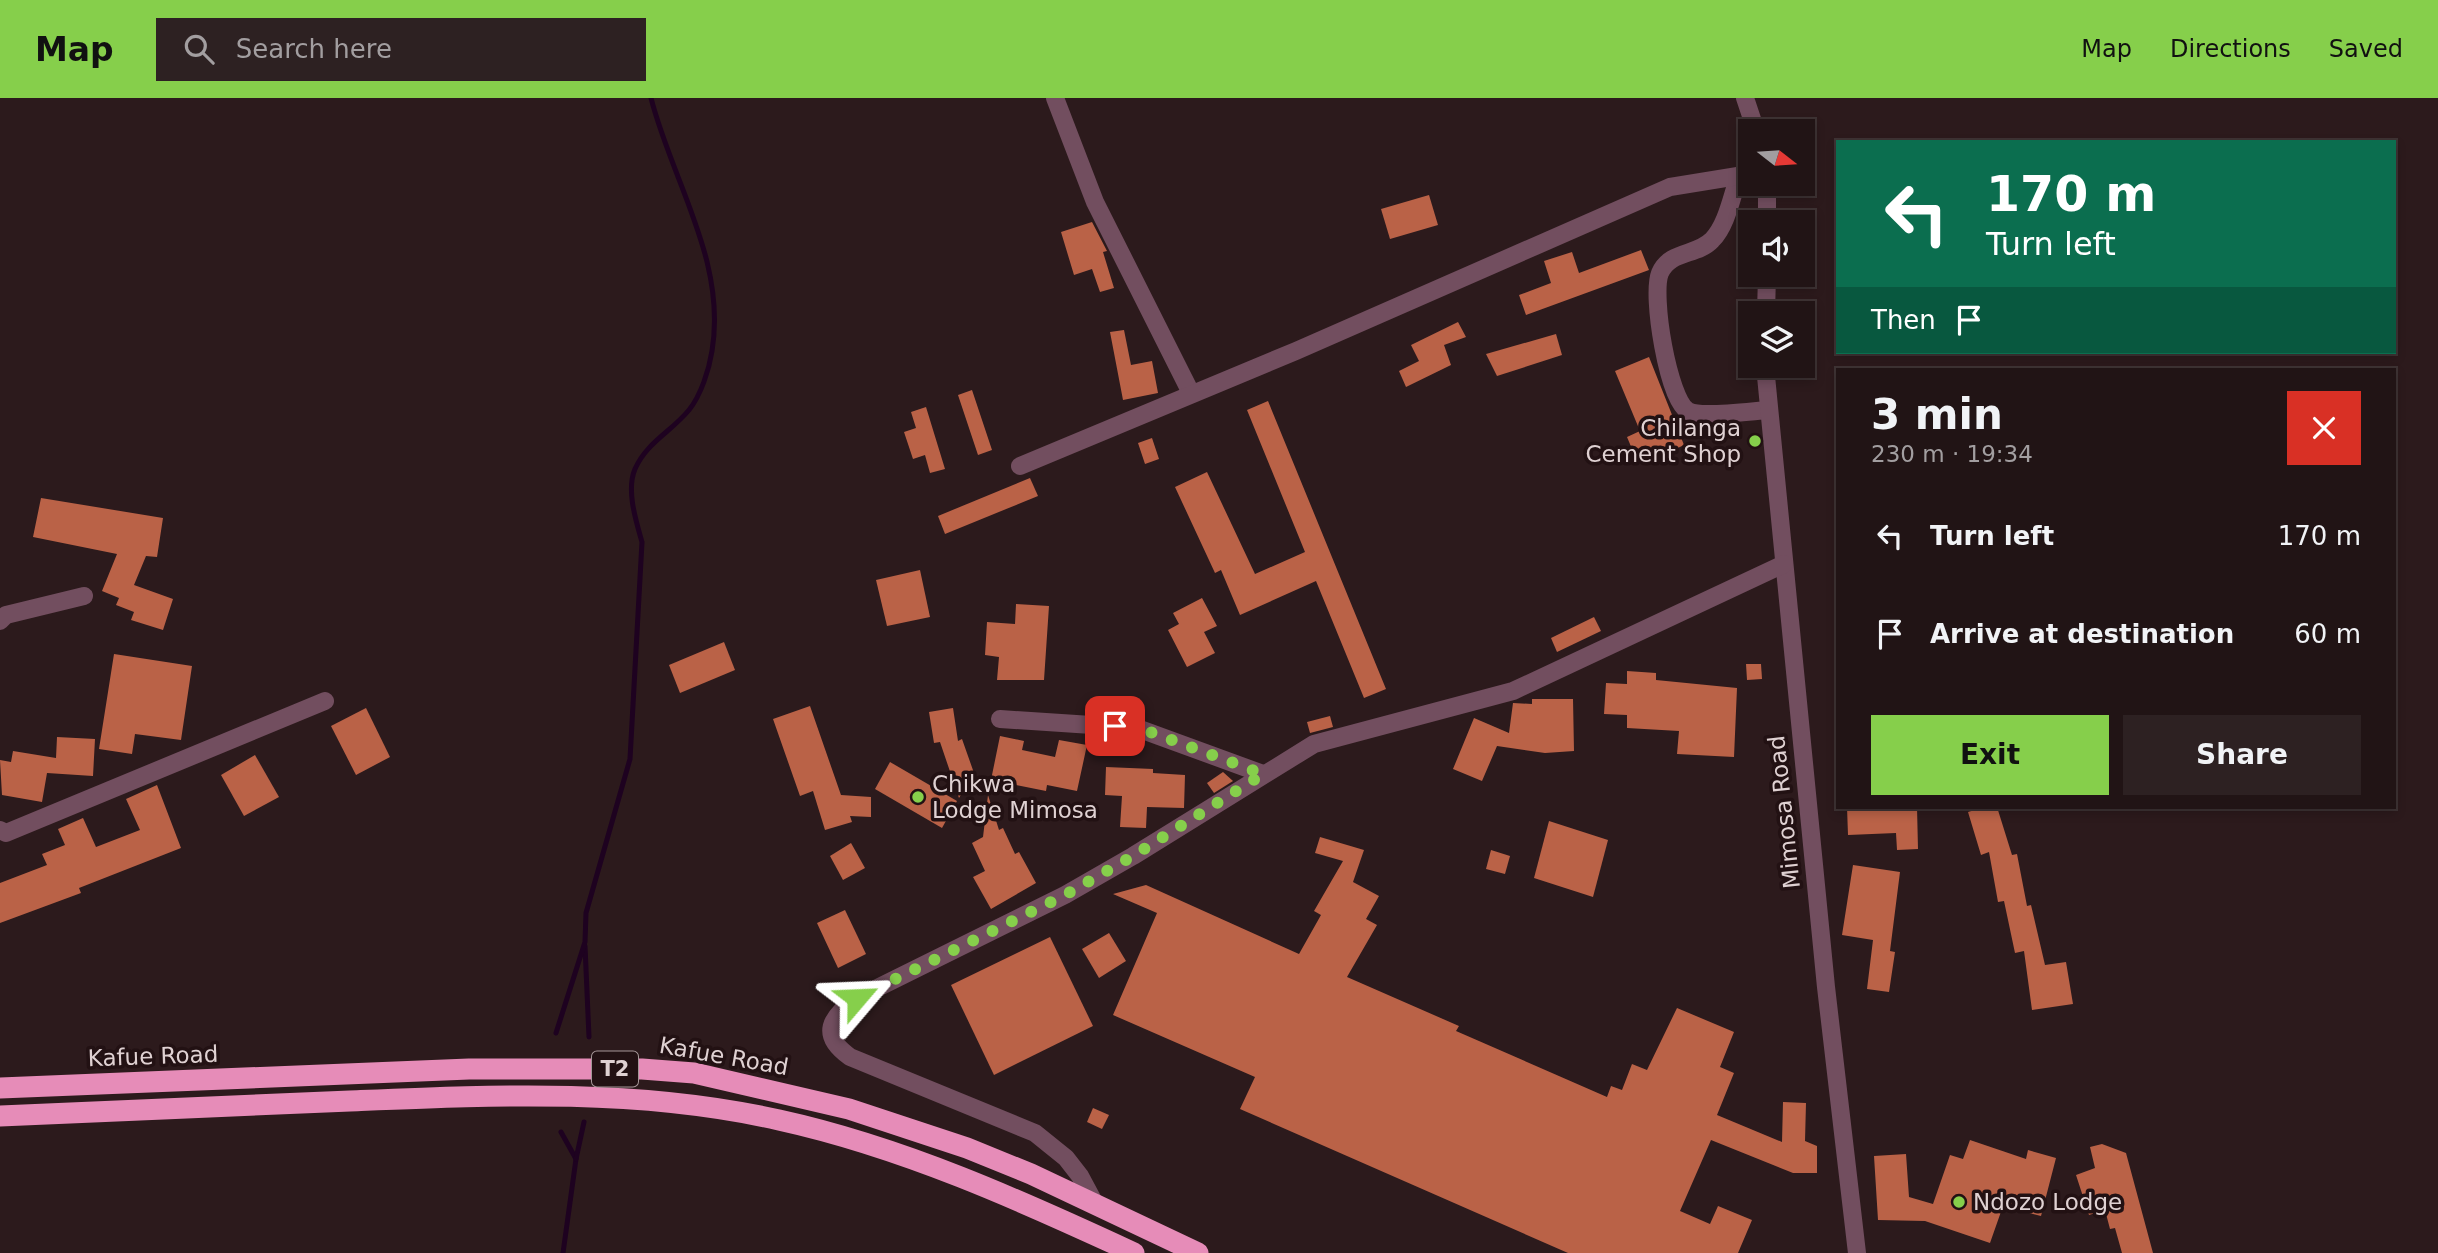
<!DOCTYPE html>
<html lang="en">
<head>
<meta charset="utf-8">
<style>
	:root { --surface:#211415; --page:#2d2122; --text:#f1f3f6; --muted:#a29ea0; --line:#3e3334; --accent:#86cf4b }
	body { margin:0; font-family:"DejaVu Sans",sans-serif; background:var(--page); color:var(--text); height:100vh; display:flex; flex-direction:column; font-size:26px; white-space:nowrap }
	* { box-sizing:border-box; margin:0 }
	p { font-size:23px; color:var(--muted) }
	.icon { flex:none; width:38px; height:38px; fill:none; stroke:currentColor; stroke-width:2; stroke-linecap:round; stroke-linejoin:round }
	.map { position:relative; flex:1; overflow:hidden }
	.side { position:absolute; left:1836px; top:270px; width:560px; height:441px; display:flex; flex-direction:column; background:var(--surface); border-radius:0px; box-shadow:0 4px 10px #0003,0 0 0 2px var(--line) }
	.side>* { flex:none }
	.banner { position:absolute; left:1836px; top:42px; width:560px; height:214px; border-radius:0px; box-shadow:0 4px 10px #0003,0 0 0 2px var(--line); background:#0b6e4f; color:#fff; overflow:hidden }
	.needle { width:46px; rotate:107deg }
	.fabs { position:absolute; left:1738px; top:21px; display:grid; gap:14px }
	.fabs a { display:grid; place-items:center; width:77px; height:77px; border-radius:0px; background:var(--surface); box-shadow:0 4px 10px #0003,0 0 0 2px var(--line); font-size:35px }
	.pin { position:absolute; display:grid; place-items:center; width:60px; height:60px; color:#fff; margin:-30px; border-radius:14px; box-shadow:0 4px 10px #0006 }
	.me { position:absolute; width:77px; margin:-38px; rotate:64deg; stroke-linejoin:round; filter:drop-shadow(0 0 5px #0008) }
	.turn { display:flex; align-items:center; gap:24px; height:147px; padding:0 35px; font-size:32px }
	.turn .icon { width:91px; height:91px; stroke-width:2.5 }
	.turn b { display:block; font-size:49px; line-height:60px }
	.then { display:flex; align-items:center; height:66px; padding:0 35px; background:#0003; gap:14px; font-size:26px }
	.round { display:grid; place-items:center; flex:none; width:74px; height:74px; border-radius:0px; background:var(--page) }
	.head { display:flex; align-items:center; justify-content:space-between; height:119px; padding:0 35px }
	h1 { font-size:42px; font-weight:700; line-height:52px }
	.action { display:flex; gap:14px; margin-top:auto; padding:14px 35px }
	.action a { flex:1; height:80px; border-radius:0px; background:var(--accent); color:#111; font-size:28px; font-weight:700; line-height:80px; text-align:center }
	.action a+a { background:var(--page); color:var(--text) }
	ul { padding:0; list-style:none }
	li { display:flex; align-items:center; gap:21px; height:98px; padding:0 35px }
	li div { flex:1 }
	li b { display:block; font-size:26px }
	li em { font-style:normal }
	header { display:flex; align-items:center; gap:42px; box-sizing:border-box; height:98px; padding:0 35px; background:var(--accent); color:#111 }
	header strong { font-size:33px }
	nav { display:flex; gap:38px; margin-inline-start:auto; font-size:24px }
	.search { width:490px; height:63px; background:var(--page); display:flex; align-items:center; gap:18px; box-sizing:border-box; padding:0 24px; border-radius:0px; color:var(--muted); font-size:26px }
	.map>svg:first-child { display:block }
</style>
</head>
<body>
<header>
<strong>Map</strong>
<div class="search"><svg class="icon" aria-label="search" viewBox="0 0 24 24"><circle cx="10" cy="10" r="6"/><path d="M15 15l6 6"/></svg>Search here</div>
<nav><a>Map</a><a>Directions</a><a>Saved</a></nav>
</header>
<div class="map">
<svg width="2438" height="1155" viewBox="0 0 2438 1155">
	<rect width="100%" height="100%" fill="#2c1a1c"/>
	<g fill="none" stroke-linecap="round" stroke-linejoin="round">
		<g stroke="#1e0220" stroke-width="5">
			<path d="M585,848L589,939"/>
			<path d="M556,935L585,844L586,815L630,661L642,444C636,423 626,392 635,371C647,344 671,334 689,312C701,297 709,272 712,253C727,163 672,83 651,0"/>
			<path d="M561,1034L576,1061L563,1155"/>
			<path d="M576,1061L584,1024"/>
		</g>
	</g>
	<g fill="#ba6247">
		<path d="M1429,97L1438,127L1390,141L1381,111Z"/>
		<path d="M1092,124L1107,153L1103,154L1114,190L1100,194L1092,171L1074,177L1061,134Z"/>
		<path d="M1641,152L1649,172L1526,217L1519,197L1551,185L1544,163L1572,154L1579,175Z"/>
		<path d="M1458,224L1466,239L1444,247L1451,267L1406,289L1399,273L1419,263L1411,247Z"/>
		<path d="M1124,232L1131,267L1152,263L1158,295L1123,302L1110,234Z"/>
		<path d="M1556,236L1562,257L1497,278L1486,256Z"/>
		<path d="M1649,259L1684,347L1657,360L1653,350L1635,358L1627,339L1640,333L1615,273Z"/>
		<path d="M972,292L992,352L978,357L958,297Z"/>
		<path d="M1268,303L1386,591L1364,600L1316,483L1240,517L1221,472L1215,475L1175,389L1207,374L1255,476L1305,454L1247,312Z"/>
		<path d="M926,309L945,371L930,375L925,357L913,361L904,334L916,330L911,314Z"/>
		<path d="M1152,340L1159,361L1145,366L1138,345Z"/>
		<path d="M1030,380L1038,398L945,436L938,418Z"/>
		<path d="M41,400L163,420L157,459L146,458L134,487L173,501L163,532L131,522L134,514L116,507L119,500L102,493L117,456L33,439Z"/>
		<path d="M920,472L930,519L887,528L876,482Z"/>
		<path d="M1202,500L1217,528L1204,534L1215,555L1187,569L1168,532L1179,526L1173,515Z"/>
		<path d="M1016,506L1049,508L1044,582H997L999,559L985,557L987,524L1015,526Z"/>
		<path d="M1594,519L1601,533L1557,554L1551,540Z"/>
		<path d="M724,544L735,572L680,595L669,567Z"/>
		<path d="M114,556L192,568L181,642L135,636L132,656L99,651Z"/>
		<path d="M1746,566H1761L1762,581L1747,582Z"/>
		<path d="M1627,573L1656,575V582L1737,590L1734,659L1677,656L1679,633L1627,630V617L1604,616L1606,585L1627,586Z"/>
		<path d="M1532,601H1573L1574,653L1545,655L1497,648L1482,683L1453,671L1474,620L1509,635L1513,605L1532,606Z"/>
		<path d="M810,608L841,697L871,699V719L850,718L852,724L825,732L813,693L800,698L773,621Z"/>
		<path d="M366,610L390,659L356,677L331,628Z"/>
		<path d="M953,610L958,643L962,641L974,675L959,700L940,644L934,645L929,614Z"/>
		<path d="M1330,618L1333,629L1310,635L1307,624Z"/>
		<path d="M1000,638L1024,643L1022,652L1055,659L1059,642L1087,647L1077,693L1047,687L1046,693L991,682Z"/>
		<path d="M57,639L95,641L93,678L47,675L42,704L2,697L0,662L11,664L13,653L56,660Z"/>
		<path d="M255,657L279,699L244,718L221,677Z"/>
		<path d="M890,664L957,703L942,730L875,691Z"/>
		<path d="M1106,669L1153,671V675L1185,677L1184,710L1147,709L1146,730L1120,729L1122,698L1105,697Z"/>
		<path d="M1223,674L1233,683L1214,695L1207,685Z"/>
		<path d="M157,687L181,750L79,790L81,795L0,825V785L47,767L42,756L65,747L58,731L83,720L96,749L140,732L126,701Z"/>
		<path d="M988,697L999,732L1003,730L1015,756L1019,754L1036,785L991,811L973,779L985,773L972,745L983,739Z"/>
		<path d="M1847,709H1917L1918,751L1897,752L1896,735L1848,737Z"/>
		<path d="M1985,709H1997L2012,757L2017,756L2027,808L2031,807L2045,867L2066,864L2073,906L2032,912L2024,853L2015,855L2004,803L1998,804L1989,754L1981,757L1968,714Z"/>
		<path d="M1549,723L1608,742L1593,799L1534,780Z"/>
		<path d="M1320,739L1364,752L1353,784L1379,798L1366,821L1377,827L1347,879L1459,928L1456,933L1607,999L1611,988L1622,992L1632,966L1647,972L1677,910L1734,934L1720,969L1734,975L1717,1017L1782,1044L1783,1004L1806,1005L1805,1043L1817,1048V1075H1793L1711,1042L1680,1113L1710,1126L1718,1108L1752,1122L1738,1155H1568L1240,1011L1255,979L1113,917L1157,815L1113,796L1146,787L1299,856L1321,817L1314,813L1343,763L1315,755Z"/>
		<path d="M851,745L865,770L843,782L830,758Z"/>
		<path d="M1491,752L1510,758L1505,776L1486,771Z"/>
		<path d="M1853,767L1900,774L1890,853L1895,854L1889,894L1867,891L1873,842L1842,837Z"/>
		<path d="M845,812L866,856L838,870L817,825Z"/>
		<path d="M1109,835L1126,863L1099,880L1082,851Z"/>
		<path d="M1050,839L1093,928L994,977L951,887Z"/>
		<path d="M1093,1010L1109,1017L1102,1031L1087,1024Z"/>
		<path d="M1970,1042L2026,1061L2028,1052L2056,1060L2041,1118L2003,1108L1990,1145L1925,1123L1878,1122L1874,1058L1906,1056L1909,1099L1933,1106L1950,1057L1963,1061Z"/>
		<path d="M2102,1046L2126,1055L2153,1155H2122L2115,1130L2110,1131L2105,1112L2089,1117L2076,1077L2095,1070L2090,1049Z"/>
	</g>
	<g fill="none" stroke-linecap="round" stroke-linejoin="round">
		<g stroke="#724e5f" stroke-width="18">
			<path d="M1055,0L1095,104L1191,295"/>
			<path d="M1745,0L1756,33"/>
			<path d="M1739,78C1732,97 1727,127 1712,142C1697,158 1670,152 1660,175C1651,197 1668,301 1688,313C1700,320 1752,313 1768,312"/>
			<path d="M1767,86V124"/>
			<path d="M1766,215L1767,177"/>
			<path d="M1765,268L1826,889L1857,1155"/>
			<path d="M1020,368L1296,253L1670,89L1750,76"/>
			<path d="M0,523L6,517L84,498"/>
			<path d="M1000,621L1137,630L1263,676"/>
			<path d="M0,732L6,735L325,603"/>
			<path d="M1095,1106L1080,1078L1066,1060L1035,1035L850,959C819,937 830,919 857,900L1065,797L1133,758L1314,646L1513,593L1784,466"/>
		</g>
		<g stroke="#e68cb8" stroke-width="21">
			<path d="M0,990L469,971H642L694,975L849,1011L967,1050L1031,1076L1198,1155"/>
			<path d="M0,1018C117,1013 233,1008 350,1003C494,997 638,990 779,1022C902,1049 1020,1102 1134,1155"/>
		</g>
	</g>
	<g fill="none" stroke-linecap="round" stroke-linejoin="round">
		<path stroke="#86cf4b" stroke-width="12" stroke-dasharray="0 21.6" d="M857,900L1065,797L1133,758L1263,676L1137,629L1115,628"/>
	</g>
	<g fill="#86cf4b" stroke="#221113" stroke-width="2.5">
		<circle cx="1755" cy="343" r="7"/>
		<circle cx="918" cy="699" r="7"/>
		<circle cx="1959" cy="1104" r="7"/>
	</g>
	<g text-anchor="middle" stroke-width="7" stroke-linejoin="round" paint-order="stroke">
		<rect fill="#221113" stroke="#a69799" stroke-width="2" x="592" y="953.5" width="46" height="35" rx="5"/>
		<g font-size="21" font-weight="bold" fill="#dfd1d2">
			<text x="615" y="978">T2</text>
		</g>
		<g font-size="23" fill="#dfd1d2" stroke="#221113" text-anchor="start">
			<text x="1741" y="338" text-anchor="end">Chilanga<tspan x="1741" dy="26">Cement Shop</tspan></text>
			<text x="932" y="694">Chikwa<tspan x="932" dy="26">Lodge Mimosa</tspan></text>
			<text x="1973" y="1112">Ndozo Lodge</text>
		</g>
		<g font-size="23" fill="#dfd1d2" stroke="#221113">
			<text transform="translate(1784 714) rotate(-96)" y="8">Mimosa Road</text>
			<text transform="translate(153 958) rotate(-2)" y="8">Kafue Road</text>
			<text transform="translate(724 958) rotate(10)" y="8">Kafue Road</text>
		</g>
	</g>
</svg>
<div class="fabs">
<a><svg class="needle" viewBox="-14 -14 28 28"><path d="M0-13l5 13h-10z" fill="#e53935"/><path d="M0 13l5-13h-10z" fill="#a29ea0"/></svg></a>
<a><svg class="icon" aria-label="sound" viewBox="0 0 24 24"><path d="M4 9h4l5-4v14l-5-4H4zM17 9q2 3 0 6"/></svg></a>
<a><svg class="icon" aria-label="layers" viewBox="0 0 24 24"><path d="M12 4l9 5-9 5-9-5zM3 14l9 5 9-5"/></svg></a>
</div>
<div class="pin" style="left:1115px;top:628px;background:#d93025"><svg class="icon" aria-label="arrive" viewBox="0 0 24 24"><path d="M6 21V4h12l-3 4 3 4H6"/></svg></div>
<svg class="me" style="left:857px;top:900px" viewBox="-20 -20 40 40"><path d="M0-17L14 15 0 8-14 15z" fill="#86cf4b" stroke="#fff" stroke-width="4"/></svg>
<div class="banner">
<div class="turn"><svg class="icon" aria-label="left" viewBox="0 0 24 24"><path d="M17 20v-9H6M10 6l-5 5 5 5"/></svg><div><b>170 m</b>Turn left</div></div>
<div class="then">Then<svg class="icon" aria-label="arrive" viewBox="0 0 24 24"><path d="M6 21V4h12l-3 4 3 4H6"/></svg></div>
</div>
<section class="side">
<div class="head"><div><h1>3 min</h1><p>230 m · 19:34</p></div><a class="round" style="background:#d93025;color:#fff"><svg class="icon" aria-label="close" viewBox="0 0 24 24"><path d="M6 6l12 12M18 6L6 18"/></svg></a></div>
<ul>
<li><svg class="icon" aria-label="left" viewBox="0 0 24 24"><path d="M17 20v-9H6M10 6l-5 5 5 5"/></svg><div><b>Turn left</b></div><em>170 m</em></li>
<li><svg class="icon" aria-label="arrive" viewBox="0 0 24 24"><path d="M6 21V4h12l-3 4 3 4H6"/></svg><div><b>Arrive at destination</b></div><em>60 m</em></li>
</ul>
<div class="action"><a>Exit</a><a>Share</a></div>
</section>
</div>
</body>
</html>
